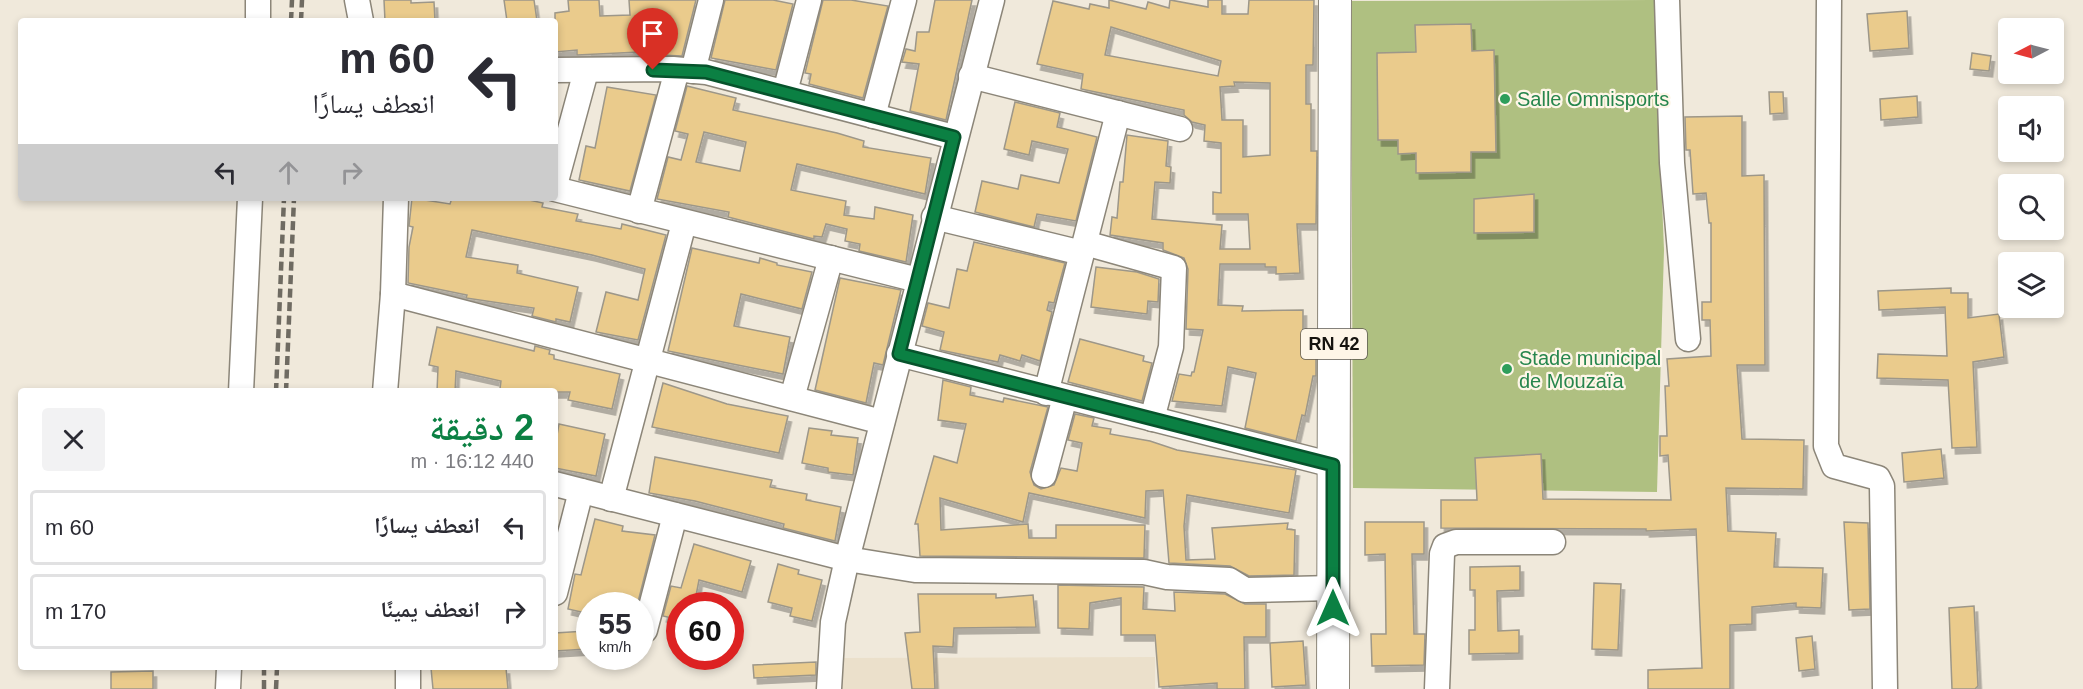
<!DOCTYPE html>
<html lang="ar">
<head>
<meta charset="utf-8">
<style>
	:root { --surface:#fff; --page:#f2f2f3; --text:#2b2b33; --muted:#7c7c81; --line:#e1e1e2; --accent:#0b8043 }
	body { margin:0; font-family:Helvetica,"Noto Naskh Arabic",sans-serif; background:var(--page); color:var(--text); direction:rtl; height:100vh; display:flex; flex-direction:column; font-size:22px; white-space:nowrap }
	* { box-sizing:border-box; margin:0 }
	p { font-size:20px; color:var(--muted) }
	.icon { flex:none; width:33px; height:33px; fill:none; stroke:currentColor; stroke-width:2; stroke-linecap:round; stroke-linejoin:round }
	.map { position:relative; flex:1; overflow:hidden; direction:ltr }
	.sheet { position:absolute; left:18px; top:388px; width:540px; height:282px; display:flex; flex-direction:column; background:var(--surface); border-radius:6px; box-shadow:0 3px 9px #0003; direction:rtl }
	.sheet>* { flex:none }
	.guide { position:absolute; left:18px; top:18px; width:540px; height:183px; border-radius:6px; box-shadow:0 3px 9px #0003; direction:rtl; background:#fff; color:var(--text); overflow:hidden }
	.needle { width:39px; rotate:264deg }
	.fabs { position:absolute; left:1998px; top:18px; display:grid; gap:12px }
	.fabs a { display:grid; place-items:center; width:66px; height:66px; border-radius:6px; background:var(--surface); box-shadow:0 3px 9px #0003; font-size:30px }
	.speed { position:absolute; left:576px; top:592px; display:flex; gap:12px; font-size:30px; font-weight:700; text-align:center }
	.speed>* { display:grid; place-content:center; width:78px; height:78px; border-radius:50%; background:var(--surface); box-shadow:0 3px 9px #0003; line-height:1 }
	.speed small { font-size:15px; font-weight:400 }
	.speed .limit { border:9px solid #d22; background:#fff; color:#111 }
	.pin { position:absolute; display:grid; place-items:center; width:51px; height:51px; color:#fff; margin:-62px -26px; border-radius:50% 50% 50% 0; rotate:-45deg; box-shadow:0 0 6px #0007 }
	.pin .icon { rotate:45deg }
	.me { position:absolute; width:66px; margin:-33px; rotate:0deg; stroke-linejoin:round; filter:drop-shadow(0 0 4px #0008) }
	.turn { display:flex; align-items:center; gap:21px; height:126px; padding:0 24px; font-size:27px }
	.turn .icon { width:78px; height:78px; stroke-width:2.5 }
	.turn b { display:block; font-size:42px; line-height:51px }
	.lanes { display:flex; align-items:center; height:57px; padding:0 24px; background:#0003; justify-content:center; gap:30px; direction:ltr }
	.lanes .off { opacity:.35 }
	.round { display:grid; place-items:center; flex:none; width:63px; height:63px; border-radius:6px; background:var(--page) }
	.summary { display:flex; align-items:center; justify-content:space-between; height:102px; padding:0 24px }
	h1 { font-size:36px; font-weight:600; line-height:45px; color:var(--accent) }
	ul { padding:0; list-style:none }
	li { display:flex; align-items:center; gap:18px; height:75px; margin:0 12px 9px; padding:0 12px; border:3px solid var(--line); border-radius:6px }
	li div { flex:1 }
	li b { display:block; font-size:22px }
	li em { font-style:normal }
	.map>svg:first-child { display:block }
</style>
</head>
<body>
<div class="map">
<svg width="2083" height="689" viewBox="0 0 2083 689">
	<defs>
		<filter id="shadow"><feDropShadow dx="3.5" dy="6" stdDeviation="0" flood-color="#0004"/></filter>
	</defs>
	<rect width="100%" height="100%" fill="#f0e9db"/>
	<path fill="#ebe0cb" d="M1155,657V689H841L843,658Z"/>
	<path fill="#afc081" d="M1654,0L1664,250L1657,492L1353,488L1351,1Z"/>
	<g fill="#eacb8c" stroke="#9d9789" stroke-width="1.5" fill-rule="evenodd" filter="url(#shadow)">
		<path d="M384,0H411V3L434,2L435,21H385Z"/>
		<path d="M504,0H534L537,21H507Z"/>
		<path d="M568,0H599L600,16L630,15L629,0H696L682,56L639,54V52L577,55V50L555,52V13L569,11Z"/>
		<path d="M725,0H773L793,4L776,70L711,58Z"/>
		<path d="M823,0H851L888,6L863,98L809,84L811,74L805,73Z"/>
		<path d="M935,0H972L946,120L910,111L919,64L902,62L906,49L915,51L917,32H929Z"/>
		<path d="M1109,0L1146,9L1148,2L1169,8L1170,0L1208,7V0H1222V14H1248L1249,0H1314L1313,65H1306V104H1311V151H1317L1316,224H1297L1300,273L1276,274V267H1265V264H1220L1218,305L1243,306L1242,311L1303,310V342H1316V376H1313L1305,416L1302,415L1296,441L1245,428L1256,373L1228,367L1222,406L1172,401L1179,374L1191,376L1192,372H1194L1203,330L1186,329L1188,269L1184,258L1163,250V243L1110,235L1112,217L1117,218L1120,182H1123L1127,135L1168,141L1166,166L1171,167L1170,183L1155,182L1152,219L1222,225L1220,249H1250L1248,214H1213V192L1221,193V143L1204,141L1205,125L1192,122L1184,115V110L1081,89L1083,74L1037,64L1053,1L1089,9L1090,4L1109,8ZM1111,27L1221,61L1218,76L1105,55ZM1234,82L1270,83V155L1243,157V120H1222L1220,87L1235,86Z"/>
		<path d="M1907,11L1909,48L1870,51L1867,14Z"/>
		<path d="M1471,24L1472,51L1494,50L1496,152H1471V172L1416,173V153L1398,154V140H1378L1377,53L1416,52L1415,25Z"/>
		<path d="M1972,53L1991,56L1989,71L1970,69Z"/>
		<path d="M687,86L736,98L733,110L837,133L864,141L863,147L931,158L925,194L797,164L791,190L846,201L844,215L874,219L875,207L913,215L906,262L859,251L860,244L845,241L847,229L826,224L822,237L814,236V239L728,217L729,212L657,199L668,157L681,160L688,134L675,131ZM704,132L746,142L740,171L696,162Z"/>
		<path d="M607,87L656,95L630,191L579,180L586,146L595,148Z"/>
		<path d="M1769,92H1783L1784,113L1770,114Z"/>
		<path d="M1917,96L1918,117L1881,120L1880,99Z"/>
		<path d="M1015,102L1060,113L1057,127L1097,137L1076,221L1037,214L1034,227L975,212L982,181L1018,189L1021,175L1059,183L1068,149L1032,141L1029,155L1004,149Z"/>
		<path d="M1742,116V176L1764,175L1765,365H1737L1742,439L1804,440L1803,489L1726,488L1728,531L1776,533L1774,567L1823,568L1821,608L1796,607V603L1752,607V624L1730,625V689H1648V670L1702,668L1696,529L1646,531V529L1441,528V500H1477L1475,458L1541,454L1543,499L1671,500L1668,455L1660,456V436H1667L1665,386H1669L1667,359L1711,356L1710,320H1702V302H1711V223H1709L1706,193L1693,194L1690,150H1686L1685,117Z"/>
		<path d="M1534,194V232L1474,233V199Z"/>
		<path d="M412,198L450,204L452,198H520L543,203L542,207L578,214L576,221L621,229L622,224L666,235L638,340L596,332L606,292L638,300L645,269L592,255L472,230L466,257L518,265L517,273L578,287L570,322L556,319V322L532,316L534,308L466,298L467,295L408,283L409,247L413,227L409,226Z"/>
		<path d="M974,242L1065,263L1054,303L1049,302L1047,310L1052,312L1040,361L1022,355L1020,361L1000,355L998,362L940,350L944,332L922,326L928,303L949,308L957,269L967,271Z"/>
		<path d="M692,248L759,263L760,258L777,263V265L812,272L802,309L741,294L734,326L790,337L783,374L668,351Z"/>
		<path d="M1096,267L1137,272L1159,279L1158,302L1148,301L1147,314L1091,307Z"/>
		<path d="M840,278L901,290L883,365L874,363L866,403L815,390Z"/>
		<path d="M1951,288V293H1968V318L1999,314L2004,357L1973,362L1977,447L1952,448L1948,380L1877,378L1878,354L1947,356L1945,307L1879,310L1878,291Z"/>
		<path d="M437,327L534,351L535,346L550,350L549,354L554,355V359L620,374L612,409L568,400L570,392H512L500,389L501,381L456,371L455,392H437L438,367L429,365Z"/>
		<path d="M1080,339L1144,356L1143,361L1152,363L1142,401L1068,382Z"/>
		<path d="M943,380L971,387L970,395L1003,402L1004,398L1048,407L1030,472L1034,485L1041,489L1054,485L1061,468L1077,471L1082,443L1068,440L1075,414L1094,418L1092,426L1111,429L1110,434L1150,441L1177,450L1296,470L1289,513L1187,495L1184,526L1186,560L1215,559L1212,528L1288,523L1287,529L1295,530L1294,575L1249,576L1230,566L1169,563L1163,490L1146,491L1145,518L1029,493L1023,522L940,498L941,530L1028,524L1029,538H1056V525H1145L1144,558L920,556L918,524H915L934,456L957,463L966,424L938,420Z"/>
		<path d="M663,383L727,404L788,416L779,453L652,427Z"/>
		<path d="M559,424L605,434L596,476L555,468V446Z"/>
		<path d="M809,428L832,431L831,435L858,438L853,475L828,472V468L802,463Z"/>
		<path d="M1941,449L1944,478L1904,482L1902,453Z"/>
		<path d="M655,457L772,480L770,487L807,494L806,500L841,507L835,541L783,528L784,524L695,501L649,493Z"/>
		<path d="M595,519L623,526L622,531L655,535L637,606H590V614L568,609L575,574L581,575Z"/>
		<path d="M1365,522H1424V554H1412L1414,634H1425L1424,665L1372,666L1371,634H1386L1385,554L1365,555Z"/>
		<path d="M1844,522L1868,523L1870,609L1849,610Z"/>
		<path d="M694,544L751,561L742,592L699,580L694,606H680V620L663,616L671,586L681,588Z"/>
		<path d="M778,564L799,570L798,574L822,580L812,621L790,616L792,608L768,602Z"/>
		<path d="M1520,566V590L1497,591L1498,631L1519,630V653L1469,654V630H1475V590H1470V567Z"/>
		<path d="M1594,583L1621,584L1618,650L1592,649Z"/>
		<path d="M1058,585L1144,587L1143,609L1175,611L1174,592L1225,594L1245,604H1266V637H1244L1245,689H1217V683L1159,687L1155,635H1121V598L1090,603L1089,629L1058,628Z"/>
		<path d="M918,594H996V598L1033,595L1036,627L954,628L953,647L933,646L935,689H912L905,633L920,632Z"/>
		<path d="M1974,606L1978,686L1975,689H1952L1949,608Z"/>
		<path d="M586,631L587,649L555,651V633Z"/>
		<path d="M1812,636L1815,669L1799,671L1796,638Z"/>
		<path d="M1303,641L1306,685L1272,687L1270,643Z"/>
		<path d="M816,662V675L754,678L753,665Z"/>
		<path d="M431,668H506L508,689H433Z"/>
		<path d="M153,671V689H111V672Z"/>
	</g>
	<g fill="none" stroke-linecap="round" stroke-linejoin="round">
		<g stroke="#8c8679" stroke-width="27">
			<g id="minor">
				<path d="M357,0L361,21"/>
				<path d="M1667,0L1672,163L1688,339"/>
				<path d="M1829,0L1826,446L1834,466L1878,478L1882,486L1885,689"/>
				<path d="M258,21V0"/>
				<path d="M555,70L673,69L706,72L954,137"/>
				<path d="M693,71L711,0"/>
				<path d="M971,76L1180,129"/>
				<path d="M785,92L809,0"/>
				<path d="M873,116L904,0"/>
				<path d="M555,185L586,71"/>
				<path d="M555,189L918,280"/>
				<path d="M639,211L677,70"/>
				<path d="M934,217L1082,253"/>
				<path d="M1085,243L1174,268L1171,347L1152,419"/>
				<path d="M393,294L882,422"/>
				<path d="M899,354L1333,465"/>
				<path d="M241,392L250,198"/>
				<path d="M385,392L393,294L396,198"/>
				<path d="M1046,393L1118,113"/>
				<path d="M792,398L831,258"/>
				<path d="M1044,475L1065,397"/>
				<path d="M555,484L847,559L915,570L1144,572L1167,577L1229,580L1245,590L1333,588"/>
				<path d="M611,499L684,223"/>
				<path d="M555,593L581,491"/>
				<path d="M645,630L675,515"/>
				<path d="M408,668V689"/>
				<path d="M228,689L229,668"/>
				<path d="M829,689L833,622L847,559L992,0"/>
				<path d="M1437,689L1442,554L1445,546L1456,542H1553"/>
			</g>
		</g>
		<g stroke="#8c8679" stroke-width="34">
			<path id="major" d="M1333,689L1335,0"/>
		</g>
		<use href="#minor" stroke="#fff" stroke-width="24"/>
		<use href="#major" stroke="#fff" stroke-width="32"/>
		<g stroke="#6f6b62" stroke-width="4.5" stroke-dasharray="9 4.5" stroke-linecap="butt">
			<path d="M291,21L292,0"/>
			<path d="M301,21L302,0"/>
			<path d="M276,392L284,198"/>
			<path d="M286,392L294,198"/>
			<path d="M264,689V668"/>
			<path d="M276,689L277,668"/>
		</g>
	</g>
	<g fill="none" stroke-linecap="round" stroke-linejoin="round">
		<g stroke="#07532c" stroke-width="15">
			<path id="route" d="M653,70L706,72L954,137L899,354L1333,465V608"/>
		</g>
		<use href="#route" stroke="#0b8043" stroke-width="10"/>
	</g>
	<g fill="#2e9e5b" stroke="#fef6e8" stroke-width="2">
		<circle cx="1505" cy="99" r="6"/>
		<circle cx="1507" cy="369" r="6"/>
	</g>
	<g text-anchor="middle" stroke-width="4.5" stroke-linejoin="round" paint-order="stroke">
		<rect fill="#fef6e8" stroke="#5c5850" stroke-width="1.5" x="1301" y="329" width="66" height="30" rx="4.5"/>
		<g font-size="18" font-weight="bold" fill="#16140f">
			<text x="1334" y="350">RN 42</text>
		</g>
		<g font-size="20" fill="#27864d" stroke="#fef6e8" text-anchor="start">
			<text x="1517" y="106">Salle Omnisports</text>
			<text x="1519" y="365">Stade municipal<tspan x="1519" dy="23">de Mouzaïa</tspan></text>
		</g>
	</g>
</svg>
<div class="fabs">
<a><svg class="needle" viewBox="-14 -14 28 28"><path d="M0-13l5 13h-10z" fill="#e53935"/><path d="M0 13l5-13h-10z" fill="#7c7c81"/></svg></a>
<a><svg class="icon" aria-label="sound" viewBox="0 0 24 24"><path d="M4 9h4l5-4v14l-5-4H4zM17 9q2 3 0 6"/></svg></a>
<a><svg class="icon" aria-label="search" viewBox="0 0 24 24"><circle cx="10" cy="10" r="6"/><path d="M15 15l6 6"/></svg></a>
<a><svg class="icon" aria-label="layers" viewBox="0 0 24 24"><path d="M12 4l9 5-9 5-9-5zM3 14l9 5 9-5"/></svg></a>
</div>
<div class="speed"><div>55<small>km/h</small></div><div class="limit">60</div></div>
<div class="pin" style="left:653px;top:70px;background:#d93025"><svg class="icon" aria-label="arrive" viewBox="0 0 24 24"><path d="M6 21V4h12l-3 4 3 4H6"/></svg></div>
<svg class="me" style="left:1333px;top:608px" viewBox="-20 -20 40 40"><path d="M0-17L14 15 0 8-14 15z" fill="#0b8043" stroke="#fff" stroke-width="4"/></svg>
<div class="guide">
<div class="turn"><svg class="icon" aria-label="left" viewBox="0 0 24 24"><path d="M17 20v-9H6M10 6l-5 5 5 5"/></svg><div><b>60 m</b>انعطف يسارًا</div></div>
<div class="lanes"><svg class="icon" aria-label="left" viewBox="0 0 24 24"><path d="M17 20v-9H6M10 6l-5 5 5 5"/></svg><svg class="icon off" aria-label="ahead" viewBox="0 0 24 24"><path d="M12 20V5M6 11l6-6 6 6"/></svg><svg class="icon off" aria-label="right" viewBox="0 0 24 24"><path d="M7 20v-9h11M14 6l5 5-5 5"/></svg></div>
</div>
<section class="sheet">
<div class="summary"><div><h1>2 دقيقة</h1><p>440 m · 16:12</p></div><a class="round"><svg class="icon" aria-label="close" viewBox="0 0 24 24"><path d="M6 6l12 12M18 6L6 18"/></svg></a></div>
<ul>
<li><svg class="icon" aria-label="left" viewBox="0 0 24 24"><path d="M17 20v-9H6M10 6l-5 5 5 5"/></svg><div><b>انعطف يسارًا</b></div><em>60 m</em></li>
<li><svg class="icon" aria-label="right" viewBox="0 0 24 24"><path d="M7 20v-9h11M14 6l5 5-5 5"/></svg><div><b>انعطف يمينًا</b></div><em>170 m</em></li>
</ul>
</section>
</div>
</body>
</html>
